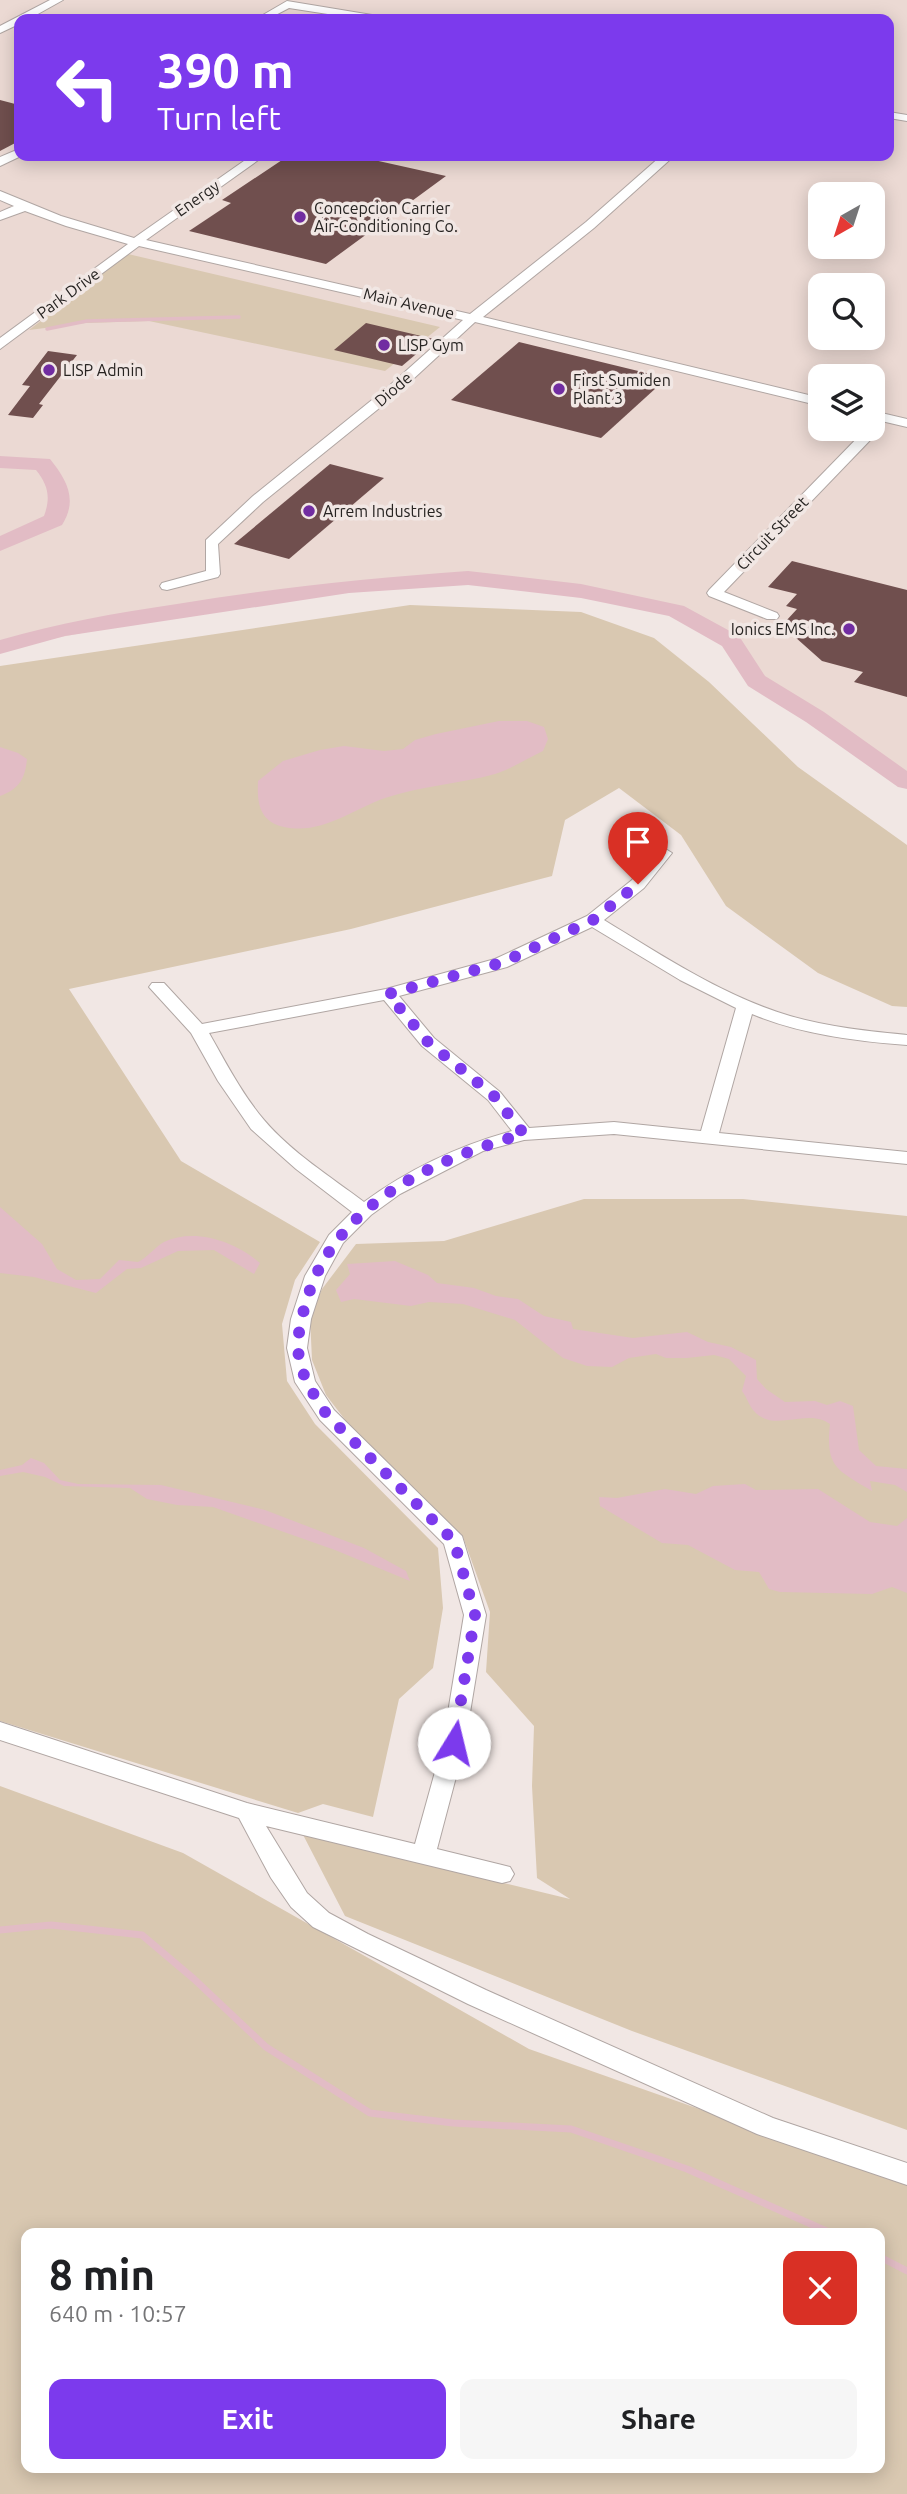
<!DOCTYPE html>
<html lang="en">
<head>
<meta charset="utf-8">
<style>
	:root { --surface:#fff; --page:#f6f6f6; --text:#202124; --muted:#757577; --accent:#7c3aed }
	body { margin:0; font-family:Ubuntu,sans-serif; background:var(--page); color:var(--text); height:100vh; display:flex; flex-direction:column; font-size:26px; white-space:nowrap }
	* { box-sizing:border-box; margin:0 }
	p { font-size:23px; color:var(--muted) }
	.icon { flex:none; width:38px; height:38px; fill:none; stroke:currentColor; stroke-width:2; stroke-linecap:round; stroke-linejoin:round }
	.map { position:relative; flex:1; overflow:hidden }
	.side { position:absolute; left:21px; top:2228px; width:864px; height:245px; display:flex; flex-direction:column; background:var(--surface); border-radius:14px; box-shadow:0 4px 18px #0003 }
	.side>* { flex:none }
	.hud { position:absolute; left:14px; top:14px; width:880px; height:147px; border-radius:14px; box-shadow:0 4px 18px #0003; background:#7c3aed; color:#fff; overflow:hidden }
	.needle { width:46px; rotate:219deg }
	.buttons { position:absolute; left:808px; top:182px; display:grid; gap:14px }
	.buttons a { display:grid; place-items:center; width:77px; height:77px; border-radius:14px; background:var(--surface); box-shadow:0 4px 18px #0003; font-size:35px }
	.pin { position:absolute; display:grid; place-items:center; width:60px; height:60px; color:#fff; margin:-72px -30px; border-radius:50% 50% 50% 0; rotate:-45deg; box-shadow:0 0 7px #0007 }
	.pin .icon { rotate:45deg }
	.me { position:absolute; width:77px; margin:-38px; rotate:9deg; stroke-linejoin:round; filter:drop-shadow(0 0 5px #0008) }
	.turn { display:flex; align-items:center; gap:24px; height:147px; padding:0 28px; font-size:32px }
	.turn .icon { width:91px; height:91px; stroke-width:2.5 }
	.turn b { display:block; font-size:49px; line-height:60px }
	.round { display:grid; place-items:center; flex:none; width:74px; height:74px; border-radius:14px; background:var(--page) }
	.summary { display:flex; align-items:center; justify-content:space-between; height:119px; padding:0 28px }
	h1 { font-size:42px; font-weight:600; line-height:52px }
	.cta { display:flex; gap:14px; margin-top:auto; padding:14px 28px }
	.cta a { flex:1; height:80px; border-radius:14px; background:var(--accent); color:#fff; font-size:28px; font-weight:600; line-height:80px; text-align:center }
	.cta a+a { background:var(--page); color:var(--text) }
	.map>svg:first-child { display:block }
</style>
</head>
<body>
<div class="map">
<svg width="907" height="2494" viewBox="0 0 907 2494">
	<rect width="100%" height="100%" fill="#f1e7e4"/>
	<path fill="#ebd9d3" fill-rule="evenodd" d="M0,0H907V782L815,717L756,681L731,641L675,611L581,591L468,578L349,586L276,595L0,649ZM19,19H889V156H19ZM821,194H873V247H821ZM821,285H873V338H821ZM821,376H873V429H821Z"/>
	<g fill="#d9c8b1" fill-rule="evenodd">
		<path d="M128,254L440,327L385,371L149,321L85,323L29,330Z"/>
		<path d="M410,605L581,612L654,638L709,682L798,767L907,845V1007L892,1006L818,973L726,906L681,835L619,788L565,820L552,876L351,929L69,989L181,1161L320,1242L295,1280L282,1324L287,1381L315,1424L438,1548L443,1608L433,1668L399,1699L373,1817L323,1804L298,1813L0,1721V666Z"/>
		<path d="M584,1199H743L907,1216V2130L632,2031L345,1916L299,1827L425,1864L570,1899L537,1878L532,1786L534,1726L486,1672L490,1612L463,1537L346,1421L326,1395L312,1360L310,1317L322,1289L356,1244L444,1241Z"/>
		<path d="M0,1786L183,1853L529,2049L907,2182V2494H0ZM26,2233H880V2468H26Z"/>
	</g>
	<g fill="#e2bcc5">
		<path d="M499,721H527L544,727L548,739L543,751C528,758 511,769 495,774C459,784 421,786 385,798C351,810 322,835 284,827C259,821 257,803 258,781L283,761L320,750L344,746L384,751L403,749L415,740L436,734Z"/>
		<path d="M0,747L18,753L27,759C25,779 19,789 0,796Z"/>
		<path d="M0,1207L42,1244L57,1269L76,1280L100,1279L119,1260L138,1262C148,1257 155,1247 164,1242C195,1227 236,1242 260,1263L254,1274L214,1250L178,1251L141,1268L127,1269L96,1293L34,1277L0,1273Z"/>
		<path d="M395,1261L428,1275L437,1283L474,1288L496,1296L518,1299L544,1316L571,1322L573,1329L633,1338L687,1332L708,1342L731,1347L756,1360L757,1379L766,1389L785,1402L815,1401L827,1405L840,1401L853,1406L859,1450L876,1466L907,1469V1492L895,1485L870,1481L872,1491C838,1470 825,1468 830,1424C806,1407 774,1434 754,1411C749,1406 747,1397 742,1391L746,1376L729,1359L714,1355L687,1358H666L656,1354L629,1358L612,1367L587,1366L563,1358L515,1320L463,1304L429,1302L411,1306L354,1299L341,1302L336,1290L350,1274L347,1264Z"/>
		<path d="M31,1458L44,1463L60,1480L78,1484L161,1485L265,1510L364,1548L406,1571L410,1581L335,1550L213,1507L177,1505L147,1499L130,1488L64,1486L45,1477L23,1472L0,1476V1470L22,1465Z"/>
		<path d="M745,1484L756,1490L818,1489L870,1522L897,1526L907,1518V1593L892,1587L872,1594L780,1592L769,1589L759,1572L735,1570L688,1545L662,1543L600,1506L599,1497L617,1498L665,1489L696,1494L713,1486Z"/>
	</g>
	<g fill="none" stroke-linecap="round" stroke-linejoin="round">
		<path stroke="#e2bcc5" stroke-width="3.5" d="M47,329L87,321L239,317"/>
		<g stroke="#e2bcc5" stroke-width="7">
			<path d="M0,1930L51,1925L142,1935L194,1979L266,2047L370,2113L453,2123L571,2129L687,2169L831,2233"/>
			<path d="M880,2257L907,2271"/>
		</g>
		<g fill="#e2bcc5" fill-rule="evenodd">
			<path d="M0,456L50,459C67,480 78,500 62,525L0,551V536L44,516C51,497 48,485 36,470L0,468Z"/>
			<path d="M468,571L581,584L684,606L739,636L765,676L824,712L907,771V789L898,787L806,722L748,686L722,646L669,616L581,598L468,585L349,593L65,636L0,654V640C59,623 116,613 177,604C274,588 370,578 468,571Z"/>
		</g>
	</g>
	<g fill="#704f4e">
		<path d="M0,100L19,105V141L0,151Z"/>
		<path d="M288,156H356L446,176L326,264L189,231L231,203L222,200Z"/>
		<path d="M366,323L434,339L402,366L334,350Z"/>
		<path d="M519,342L667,378L601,438L451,400Z"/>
		<path d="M48,351L77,355L39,404L43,405L33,418L8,415L30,386L22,385Z"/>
		<path d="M330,464L384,478L289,559L234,544Z"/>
		<path d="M792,561L907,590V697L854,682L863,672L822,661L795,637L786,621L797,609L786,606L797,594L768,587Z"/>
	</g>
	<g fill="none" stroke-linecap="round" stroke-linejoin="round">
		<g stroke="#b0a6a3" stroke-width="2">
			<g id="minor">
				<path d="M50,0H63L29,19H19V24L0,33V26Z"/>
				<path d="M287,1L378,16L383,19H360L289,8L268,19H256Z"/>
				<path d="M889,112L907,115V121L889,118Z"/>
				<path d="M19,149L21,156L0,166V157Z"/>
				<path d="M251,156H264L146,240L470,314L586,222L661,156H674L594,228L483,317L821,398V406L475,322L398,393L263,502L218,544L220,574L218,577L167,590L162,589L160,586L162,583L206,571V540L253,496L388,387L463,320L139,246L0,349V338L128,244L66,226L25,211L0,220V212L14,206L0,200V191L61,216L134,238Z"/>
				<path d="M873,411L907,419V427L873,419Z"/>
				<path d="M873,425L880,429L878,432L724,592L777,613L779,616L777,619H767L709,596L707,593L709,590L866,429H873Z"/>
				<path d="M664,848L672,853L644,888L604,920C663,956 723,996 790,1016C828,1027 868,1031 907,1035V1045C855,1041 800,1034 752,1014L719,1133L907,1152V1164L614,1134L524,1140L483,1151L400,1194L371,1215L343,1243L325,1276L311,1319L307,1348L315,1381L334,1410L462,1536L486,1615L465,1743L437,1849L502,1865L510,1867L514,1874L510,1881L502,1883L266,1826L307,1893L329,1913L368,1934L486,1990L773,2118L907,2163V2185L757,2134L468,2004L313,1927L291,1907L271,1878L239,1818L0,1740V1722L247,1803L415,1844L443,1743L464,1615L444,1544L320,1420L295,1382L287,1348L291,1319L305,1276L329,1235L352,1212L296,1169L251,1129L218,1081L191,1033L149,987L152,983H164L202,1024L386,989L495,959L587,916L632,880L658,849ZM592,927L680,980L736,1008L701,1131L614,1122L529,1128L500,1092L434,1038L399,996L507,967ZM384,1000L422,1046L488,1100L512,1131C458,1146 409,1169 364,1202C331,1177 291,1152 264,1120C242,1094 226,1063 209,1033Z"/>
			</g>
		</g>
		<use href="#minor" fill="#fff" fill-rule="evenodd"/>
	</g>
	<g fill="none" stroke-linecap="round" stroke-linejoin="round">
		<path stroke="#7c3aed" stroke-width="12" stroke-dasharray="0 21.6" d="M454,1743L475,1615L454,1541L327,1415C295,1368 291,1350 308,1296C337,1203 437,1158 524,1134L494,1096L428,1042L388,994L501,963L593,920L638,884"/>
	</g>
	<g fill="#712da1" stroke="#f1e7e4" stroke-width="2.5">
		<circle cx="300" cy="217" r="7"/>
		<circle cx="384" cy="345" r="7"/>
		<circle cx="49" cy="370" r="7"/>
		<circle cx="559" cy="389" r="7"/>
		<circle cx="309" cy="511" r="7"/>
		<circle cx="849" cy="629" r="7"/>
	</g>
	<g text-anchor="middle" stroke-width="7" stroke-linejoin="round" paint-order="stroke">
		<g font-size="16" fill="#272422" stroke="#f1e7e4">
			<text transform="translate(197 198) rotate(-35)" y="6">Energy</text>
			<text transform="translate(68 293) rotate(-36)" y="6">Park Drive</text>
			<text transform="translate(409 303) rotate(13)" y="6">Main Avenue</text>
			<text transform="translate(393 389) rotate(-41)" y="6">Diode</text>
			<text transform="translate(772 533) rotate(-46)" y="6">Circuit Street</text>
		</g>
		<g font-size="16" fill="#272422" stroke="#f1e7e4" text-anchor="start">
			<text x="314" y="214">Concepcion Carrier<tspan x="314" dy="18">Air-Conditioning Co.</tspan></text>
			<text x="398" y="351">LISP Gym</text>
			<text x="63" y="376">LISP Admin</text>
			<text x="573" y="386">First Sumiden<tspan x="573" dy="18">Plant 3</tspan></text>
			<text x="323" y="517">Arrem Industries</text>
			<text x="835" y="635" text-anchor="end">Ionics EMS Inc.</text>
		</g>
	</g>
</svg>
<div class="buttons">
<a><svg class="needle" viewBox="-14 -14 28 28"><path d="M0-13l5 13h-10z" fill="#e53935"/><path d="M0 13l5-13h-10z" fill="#757577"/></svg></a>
<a><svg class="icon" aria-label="search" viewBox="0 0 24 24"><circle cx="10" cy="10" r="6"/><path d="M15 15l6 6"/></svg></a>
<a><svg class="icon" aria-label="layers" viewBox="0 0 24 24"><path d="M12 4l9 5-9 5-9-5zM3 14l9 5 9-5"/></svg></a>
</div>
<div class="pin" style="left:638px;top:884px;background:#d93025"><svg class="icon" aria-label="arrive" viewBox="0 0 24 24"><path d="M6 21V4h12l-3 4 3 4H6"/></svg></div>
<svg class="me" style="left:454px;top:1743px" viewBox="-20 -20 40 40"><circle r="19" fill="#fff"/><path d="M0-13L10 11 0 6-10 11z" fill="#7c3aed"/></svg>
<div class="hud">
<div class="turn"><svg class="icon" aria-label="left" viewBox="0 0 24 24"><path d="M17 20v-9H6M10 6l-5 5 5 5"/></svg><div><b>390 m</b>Turn left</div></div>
</div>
<section class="side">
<div class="summary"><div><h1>8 min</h1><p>640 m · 10:57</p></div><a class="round" style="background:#d93025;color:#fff"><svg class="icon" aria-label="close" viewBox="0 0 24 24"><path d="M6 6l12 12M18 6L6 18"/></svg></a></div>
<div class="cta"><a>Exit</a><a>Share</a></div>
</section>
</div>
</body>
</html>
